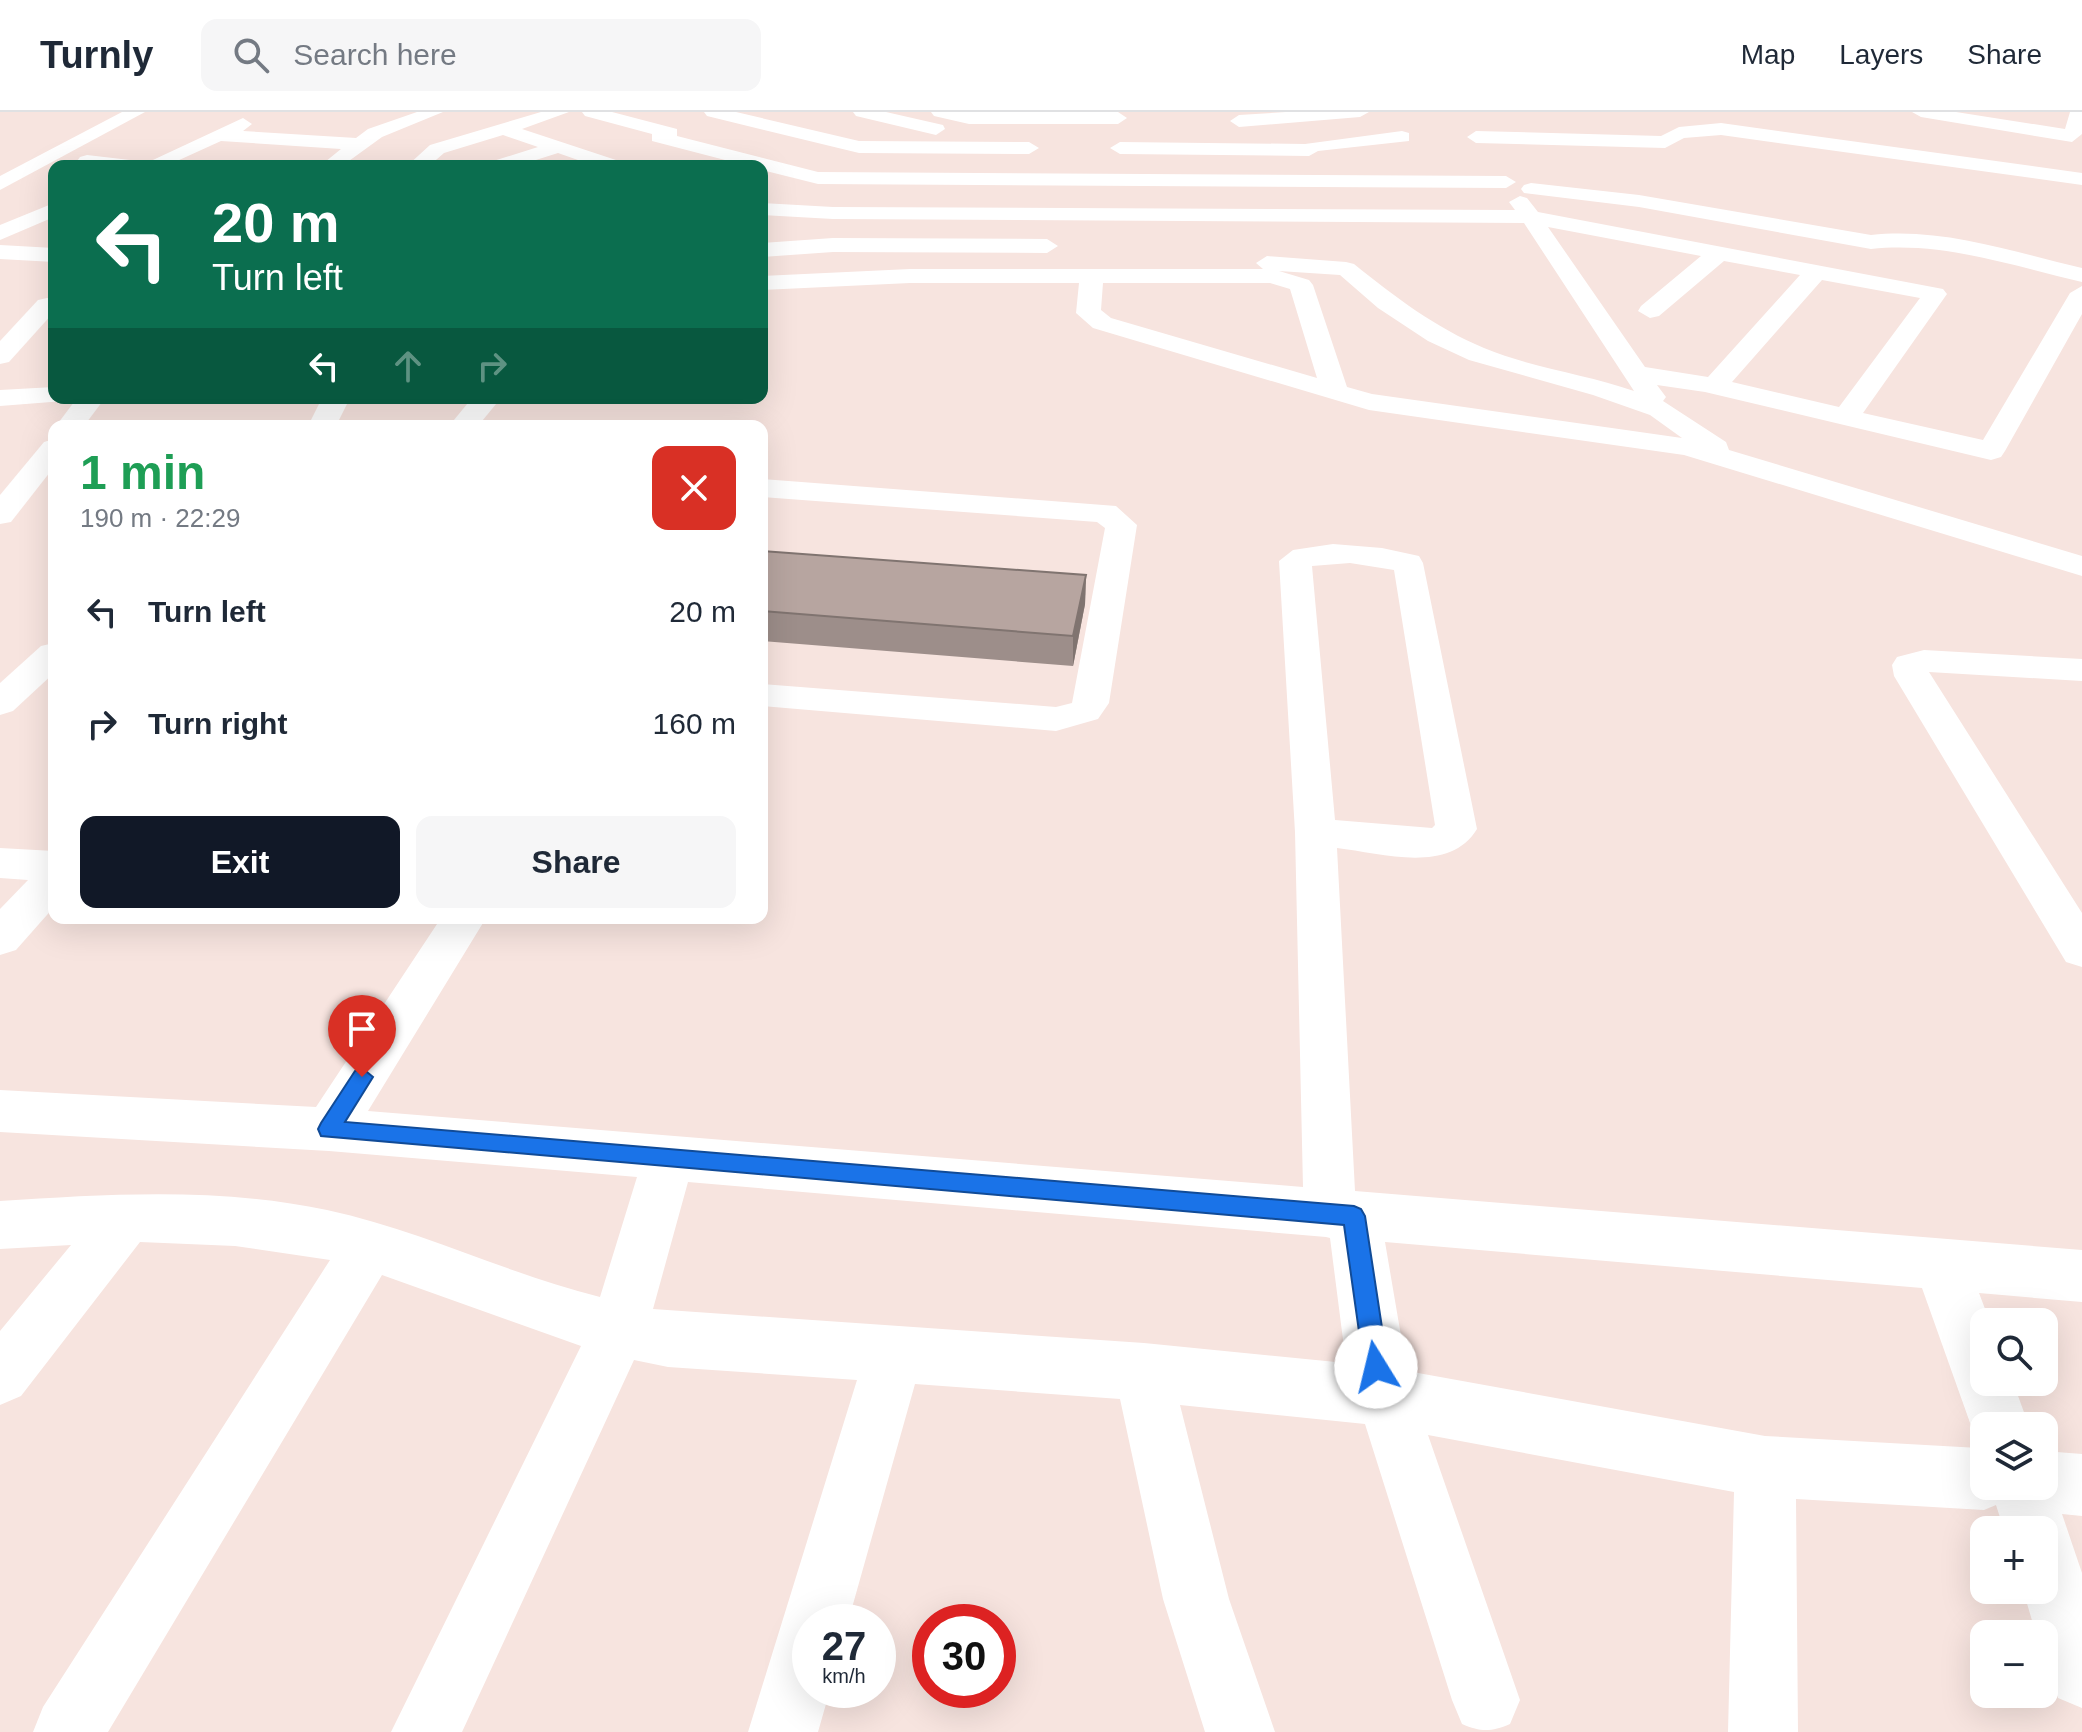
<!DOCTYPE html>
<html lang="en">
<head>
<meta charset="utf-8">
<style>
	:root { --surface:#fff; --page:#f6f6f7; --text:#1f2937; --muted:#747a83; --line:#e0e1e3; --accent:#111827 }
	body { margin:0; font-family:Arial,sans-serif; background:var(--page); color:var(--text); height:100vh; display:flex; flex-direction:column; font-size:30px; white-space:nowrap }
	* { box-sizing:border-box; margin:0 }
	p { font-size:26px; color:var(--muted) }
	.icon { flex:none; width:44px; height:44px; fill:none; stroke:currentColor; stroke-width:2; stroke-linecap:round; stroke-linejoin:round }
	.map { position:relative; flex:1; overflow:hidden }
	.drawer { position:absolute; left:48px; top:308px; width:720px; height:504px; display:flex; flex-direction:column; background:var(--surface); border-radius:16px; box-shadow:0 8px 32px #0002 }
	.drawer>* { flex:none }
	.banner { position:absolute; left:48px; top:48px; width:720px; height:244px; border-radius:16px; box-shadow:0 8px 32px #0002; background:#0b6e4f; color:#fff; overflow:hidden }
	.tools { position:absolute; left:1970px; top:1196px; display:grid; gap:16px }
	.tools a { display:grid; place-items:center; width:88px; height:88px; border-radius:16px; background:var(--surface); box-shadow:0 8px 32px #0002; font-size:40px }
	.speed { position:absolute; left:792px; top:1492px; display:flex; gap:16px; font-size:40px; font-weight:700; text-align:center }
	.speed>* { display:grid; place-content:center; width:104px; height:104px; border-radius:50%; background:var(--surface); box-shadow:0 8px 32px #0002; line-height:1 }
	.speed small { font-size:20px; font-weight:400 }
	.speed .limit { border:12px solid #d22; background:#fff; color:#111 }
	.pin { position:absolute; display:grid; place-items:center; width:68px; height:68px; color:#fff; margin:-82px -34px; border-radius:50% 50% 50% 0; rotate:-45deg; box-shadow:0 0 8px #0007 }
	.pin .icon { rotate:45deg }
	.me { position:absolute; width:88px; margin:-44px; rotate:351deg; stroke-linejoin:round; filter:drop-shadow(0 0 6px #0008) }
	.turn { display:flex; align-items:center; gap:28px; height:168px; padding:0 32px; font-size:36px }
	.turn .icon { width:104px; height:104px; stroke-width:2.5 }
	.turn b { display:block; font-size:56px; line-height:68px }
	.lanes { display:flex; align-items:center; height:76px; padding:0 32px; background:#0003; justify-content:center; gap:40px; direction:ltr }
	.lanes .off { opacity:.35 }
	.round { display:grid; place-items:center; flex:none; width:84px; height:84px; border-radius:16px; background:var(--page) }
	.overview { display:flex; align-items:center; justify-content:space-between; height:136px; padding:0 32px }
	h1 { font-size:48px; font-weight:800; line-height:60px; color:#1e9e55 }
	.action { display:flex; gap:16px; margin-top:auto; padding:16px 32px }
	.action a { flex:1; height:92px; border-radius:16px; background:var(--accent); color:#fff; font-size:32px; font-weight:800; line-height:92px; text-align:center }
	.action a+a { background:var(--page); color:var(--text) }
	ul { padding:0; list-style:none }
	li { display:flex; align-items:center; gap:24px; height:112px; padding:0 32px }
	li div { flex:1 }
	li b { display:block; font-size:30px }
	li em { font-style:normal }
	header { display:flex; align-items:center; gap:48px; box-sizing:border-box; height:112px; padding:0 40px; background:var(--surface); border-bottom:2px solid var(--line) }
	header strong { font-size:38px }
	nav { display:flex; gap:44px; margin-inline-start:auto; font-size:28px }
	.search { width:560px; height:72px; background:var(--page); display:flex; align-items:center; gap:20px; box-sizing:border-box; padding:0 28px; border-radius:16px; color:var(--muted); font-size:30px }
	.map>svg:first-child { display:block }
</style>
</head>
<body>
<header>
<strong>Turnly</strong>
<div class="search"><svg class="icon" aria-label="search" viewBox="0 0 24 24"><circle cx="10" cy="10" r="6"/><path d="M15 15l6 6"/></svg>Search here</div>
<nav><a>Map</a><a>Layers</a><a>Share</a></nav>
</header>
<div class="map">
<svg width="2082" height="1620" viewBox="0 0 2082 1620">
	<rect width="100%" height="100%" fill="#f7e4df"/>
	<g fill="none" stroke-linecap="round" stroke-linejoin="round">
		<g fill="#fff" fill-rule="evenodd">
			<path d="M122,0H145L0,78V64Z"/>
			<path d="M417,0H443L382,25L342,54H328L325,50L341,37L221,29L166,54H140L243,6L252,12L243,19L356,26L368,17Z"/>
			<path d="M541,0H569L522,17L622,50L625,54H595L558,41L517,54H487L490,50L538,35L503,23L444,41L429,54H407L430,33Z"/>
			<path d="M582,0H612L677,17V24L818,60L1506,64L1516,70L1506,76L818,72L762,58V54H748L652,29V22L585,4Z"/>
			<path d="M704,0H736L859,29L1029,30L1039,36L1029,42L859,41L707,4Z"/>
			<path d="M853,0H886L943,13L945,17L936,23L856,4Z"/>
			<path d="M931,0H1118L1127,6L1118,12H969L934,4Z"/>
			<path d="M1286,0H1369L1360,5L1239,15L1230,9L1239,3Z"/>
			<path d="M1912,0H1956L2065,17L2070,0H2082V22L2072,30L1921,5Z"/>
			<path d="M1721,11L2082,61V73L1721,23L1684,26L1665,36L1476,31L1467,25L1476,19L1661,24L1679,15Z"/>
			<path d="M1402,19L1409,21V29L1318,39L1309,44L1120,42L1110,36L1120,30L1305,32Z"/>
			<path d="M87,43L130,48L140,54L80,53L77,49L80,45Z"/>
			<path d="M1531,71L1639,83L1871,123C1942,115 2013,140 2082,156V170C2013,154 1942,129 1871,137L1639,95L1524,81L1521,77L1524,73Z"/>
			<path d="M1520,84L1527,86L1538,100L1943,177L1947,182L1863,301L1983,328L2070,181L2082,174V202L2005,339L2001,345L1991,348L1705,280L1657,273L1666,285L1663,289L1726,330L1729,338L2082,444V464L1684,343L1369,298L1093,216L1076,201L1079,171H910L762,178V164L910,157H1263L1256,151L1267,144L1346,150L1354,152C1395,185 1436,216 1484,236C1532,256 1586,262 1634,279L1524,111L833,107L762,103V91L833,95L1515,98L1509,90ZM1548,115L1701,144L1641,194L1638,199L1650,206L1659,204L1724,149L1800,163L1708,265L1645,255ZM1279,159L1340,163L1378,196L1428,229L1469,248L1593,283L1650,303L1682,326L1372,282L1347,275L1313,173L1309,168ZM1822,168L1920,186L1839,295L1732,270ZM1103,171H1270L1290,177L1317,266L1111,206L1101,198Z"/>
			<path d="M54,91V105L0,128V113Z"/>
			<path d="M833,126L1047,127L1058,134L1047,141L833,140L762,145V131Z"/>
			<path d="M0,133L54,136V150L0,147Z"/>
			<path d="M47,186L54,187V200L9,250L0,252V229L38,188Z"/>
			<path d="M54,275V286H66L64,289L0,294V278Z"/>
			<path d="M77,286H105L84,314H56Z"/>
			<path d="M322,286H350L336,314H308Z"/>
			<path d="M472,286H501L478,314H449Z"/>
			<path d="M54,327V355L11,410L0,412V383L44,330Z"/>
			<path d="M762,367L1116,394L1137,413L1109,591L1098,607L1056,619L762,594V572L1056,595L1072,591L1105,416L1097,410L762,385Z"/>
			<path d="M1333,432L1382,436L1419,444L1423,451L1477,717C1449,763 1381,741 1337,736L1355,1079L2082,1138V1190L1979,1181L1990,1210H1984V1270H2013L2029,1314H1984V1374H2044V1339L2082,1342V1404L2062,1402L2082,1461V1596L2058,1586L2044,1549V1522H2036L2023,1478H2044V1418H2004L1996,1393L1984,1398L1796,1387L1798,1620H1728L1734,1380L1428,1323L1520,1588L1510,1612C1491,1620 1481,1620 1462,1612L1452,1588L1365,1312L1180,1293L1229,1487L1275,1620H1205L1163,1487L1120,1287L915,1272L848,1510H810V1578H830L818,1620H748L857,1268L668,1255L634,1248L462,1620H391L581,1234L382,1163L108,1620H33L43,1595L330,1148L235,1134L140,1130L21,1284L0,1293V1219L71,1133L0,1137V1089C109,1082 219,1075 327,1098C421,1118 507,1162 600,1185L637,1065L329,1039L0,1020V978L316,995L441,806H486L368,999L1303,1075L1295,720L1279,449L1293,438ZM1350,451L1394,458L1435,713L1432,716L1335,708L1312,454ZM688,1070L1326,1125L1330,1126L1346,1251L1144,1231L653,1197ZM1385,1130L1922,1176L1979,1336L1765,1324L1407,1259Z"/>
			<path d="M54,531V561L13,599L0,603V571L41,534Z"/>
			<path d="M1924,538L2082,547V569L1929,560L2082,801V855L2066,850L1894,564L1892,553L1897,545Z"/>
			<path d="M0,736L54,739V795L16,838L0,843V797L28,768L0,766Z"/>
		</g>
	</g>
	<path fill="#9d8e8a" d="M762,439L1086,463L1085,492L1073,554L762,529Z"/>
	<path fill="#807470" d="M1086,463L1085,492L1073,554V524Z"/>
	<path fill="#b7a5a0" stroke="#807470" stroke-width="2" d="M762,439L1086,463L1073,524L762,499Z"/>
	<path fill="#1a73e8" stroke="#114b97" stroke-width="2" d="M362,956L373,965L345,1010L1354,1094L1361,1097L1365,1104L1388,1255L1385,1264L1376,1267L1368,1264L1364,1255L1344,1113L321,1024L318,1017L321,1011L355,959Z"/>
</svg>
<div class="tools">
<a><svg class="icon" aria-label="search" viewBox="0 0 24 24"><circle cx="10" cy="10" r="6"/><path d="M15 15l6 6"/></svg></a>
<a><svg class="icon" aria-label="layers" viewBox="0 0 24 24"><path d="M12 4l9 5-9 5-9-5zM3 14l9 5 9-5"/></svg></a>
<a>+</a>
<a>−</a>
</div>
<div class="speed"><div>27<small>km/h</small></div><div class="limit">30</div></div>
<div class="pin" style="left:362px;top:965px;background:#d93025"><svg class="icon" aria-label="arrive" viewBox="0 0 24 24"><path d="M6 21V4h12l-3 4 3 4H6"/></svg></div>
<svg class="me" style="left:1376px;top:1255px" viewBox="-20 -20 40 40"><circle r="19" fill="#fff"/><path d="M0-13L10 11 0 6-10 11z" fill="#1a73e8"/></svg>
<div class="banner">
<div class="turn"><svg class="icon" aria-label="left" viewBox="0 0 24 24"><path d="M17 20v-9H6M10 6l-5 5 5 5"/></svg><div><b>20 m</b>Turn left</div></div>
<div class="lanes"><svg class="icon" aria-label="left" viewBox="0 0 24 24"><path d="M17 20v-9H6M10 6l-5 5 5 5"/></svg><svg class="icon off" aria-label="ahead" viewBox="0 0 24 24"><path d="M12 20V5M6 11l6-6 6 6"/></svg><svg class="icon off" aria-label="right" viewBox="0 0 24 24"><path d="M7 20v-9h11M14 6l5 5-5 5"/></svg></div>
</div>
<section class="drawer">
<div class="overview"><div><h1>1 min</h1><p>190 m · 22:29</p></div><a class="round" style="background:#d93025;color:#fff"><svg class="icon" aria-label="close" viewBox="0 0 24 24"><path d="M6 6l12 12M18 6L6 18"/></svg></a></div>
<ul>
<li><svg class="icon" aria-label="left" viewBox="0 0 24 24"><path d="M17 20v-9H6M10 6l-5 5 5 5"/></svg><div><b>Turn left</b></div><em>20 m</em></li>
<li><svg class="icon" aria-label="right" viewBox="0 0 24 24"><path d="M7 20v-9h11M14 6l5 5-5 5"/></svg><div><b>Turn right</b></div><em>160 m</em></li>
</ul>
<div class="action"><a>Exit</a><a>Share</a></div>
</section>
</div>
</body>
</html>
